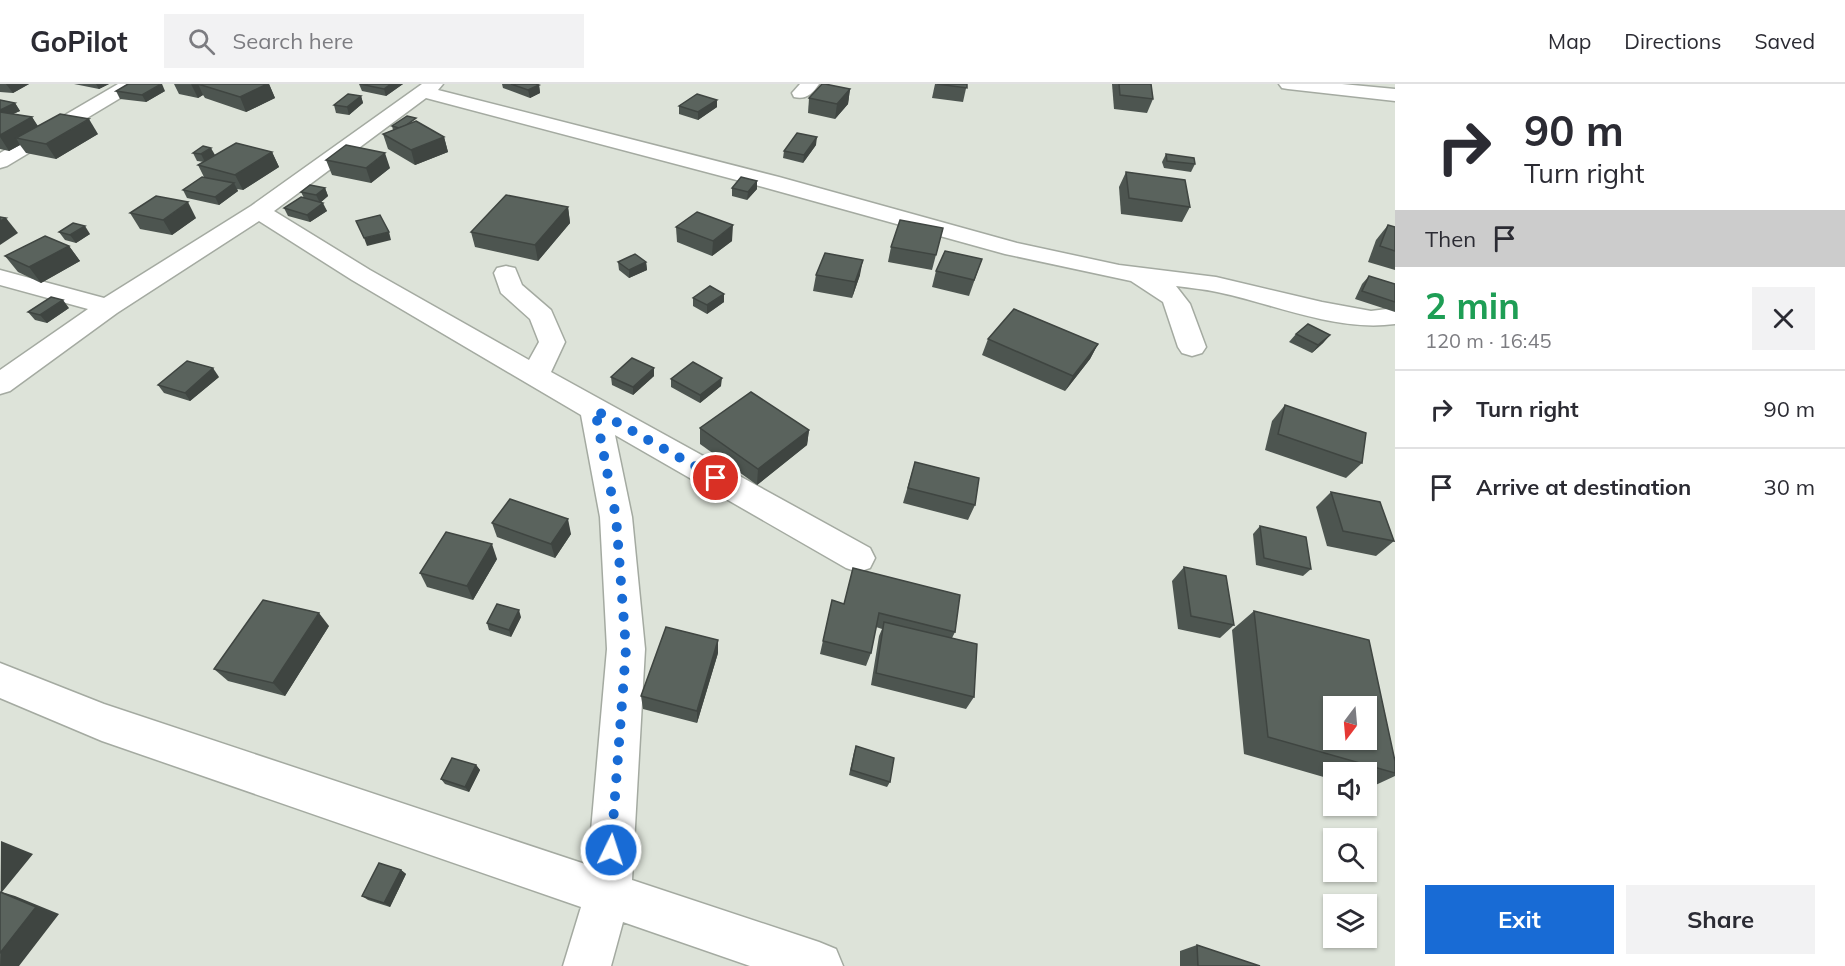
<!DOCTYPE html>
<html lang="en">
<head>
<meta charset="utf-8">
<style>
	:root { --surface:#fff; --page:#f2f2f3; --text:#2b2b33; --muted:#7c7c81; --line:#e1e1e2; --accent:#186bd5 }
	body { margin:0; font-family:Mulish,sans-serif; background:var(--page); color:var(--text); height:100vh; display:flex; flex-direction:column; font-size:22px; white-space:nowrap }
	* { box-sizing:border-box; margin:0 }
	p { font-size:20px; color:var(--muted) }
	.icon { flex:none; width:33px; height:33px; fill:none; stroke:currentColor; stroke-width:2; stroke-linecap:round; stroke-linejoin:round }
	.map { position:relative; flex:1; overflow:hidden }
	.sheet { display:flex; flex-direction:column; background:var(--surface); width:450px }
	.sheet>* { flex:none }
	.top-card { background:#fff; color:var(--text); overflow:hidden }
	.needle { width:39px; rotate:196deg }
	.tools { position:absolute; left:1323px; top:612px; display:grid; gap:12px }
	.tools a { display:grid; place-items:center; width:54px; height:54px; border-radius:0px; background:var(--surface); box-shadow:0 2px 4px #0004; font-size:30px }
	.pin { position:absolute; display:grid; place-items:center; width:51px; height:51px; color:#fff; margin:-26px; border:3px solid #fff; border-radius:50%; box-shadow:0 2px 6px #0007 }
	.me { position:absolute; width:66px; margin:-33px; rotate:4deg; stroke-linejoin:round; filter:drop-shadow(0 0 4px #0008) }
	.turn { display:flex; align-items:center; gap:21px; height:126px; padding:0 30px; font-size:27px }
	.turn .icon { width:78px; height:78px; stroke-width:2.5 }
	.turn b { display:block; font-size:42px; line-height:51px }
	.then { display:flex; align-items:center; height:57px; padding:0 30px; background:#0003; gap:12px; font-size:22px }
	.round { display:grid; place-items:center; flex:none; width:63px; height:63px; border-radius:0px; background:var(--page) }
	.summary { display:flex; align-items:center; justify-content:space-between; height:102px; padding:0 30px }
	h1 { font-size:36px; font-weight:700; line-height:45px; color:#1e9e55 }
	.action { display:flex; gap:12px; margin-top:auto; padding:12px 30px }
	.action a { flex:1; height:69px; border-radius:0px; background:var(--accent); color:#fff; font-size:24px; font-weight:700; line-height:69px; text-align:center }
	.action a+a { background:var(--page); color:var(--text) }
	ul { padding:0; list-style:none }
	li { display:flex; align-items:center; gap:18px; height:78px; padding:0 30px; border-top:2px solid var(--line) }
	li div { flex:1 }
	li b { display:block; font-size:22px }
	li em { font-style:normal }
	header { display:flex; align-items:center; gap:36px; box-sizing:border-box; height:84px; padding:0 30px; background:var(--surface); border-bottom:2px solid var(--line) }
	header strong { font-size:28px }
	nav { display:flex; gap:33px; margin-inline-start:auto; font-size:21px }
	.search { width:420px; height:54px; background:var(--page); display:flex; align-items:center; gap:15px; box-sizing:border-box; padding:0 21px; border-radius:0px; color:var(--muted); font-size:22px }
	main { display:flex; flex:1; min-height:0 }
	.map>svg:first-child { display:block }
</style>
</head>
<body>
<header>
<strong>GoPilot</strong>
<div class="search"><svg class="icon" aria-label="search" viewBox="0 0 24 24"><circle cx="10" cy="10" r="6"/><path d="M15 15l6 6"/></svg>Search here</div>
<nav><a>Map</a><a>Directions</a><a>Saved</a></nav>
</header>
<main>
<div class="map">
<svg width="1395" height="882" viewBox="0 0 1395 882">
	<rect width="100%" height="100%" fill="#dde3d9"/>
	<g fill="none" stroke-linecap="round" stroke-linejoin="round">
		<g stroke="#a4aaa1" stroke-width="3">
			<g id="minor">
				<path d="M118,0H140L137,4L7,82L0,84V69Z"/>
				<path d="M422,0H443L438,6L779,93L1017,159L1119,181L1216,193L1322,218L1371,227L1395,224V240C1336,248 1275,220 1217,208C1204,205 1190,204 1176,202L1190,220L1206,263L1202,269L1192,272L1182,269L1178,263L1163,218L1131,197L1005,170L763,103L426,14L274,127L370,186L529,276L539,258L530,235L501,209L494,189L497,184L506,182L515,184L522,201L551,226L565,258L551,288L870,464L875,474L870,484L858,488L846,484L615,351L632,433L645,565L632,796L819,858L836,865L843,882H750L623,838L611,882H563L581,823L102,657L0,614V579L104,620L588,781L607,565L600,433L581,331L352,196L259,137L117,229L10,307L0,310V286L88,225L0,201V186L104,214L251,122Z"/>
				<path d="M800,0H819C812,10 806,16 794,13L792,9Z"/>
				<path d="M1279,0H1342L1395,5V17L1288,5L1282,4Z"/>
			</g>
		</g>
		<use href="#minor" fill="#fff" fill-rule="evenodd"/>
	</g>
	<g fill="#4d5550">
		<path d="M0,0H29L13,9L0,8Z"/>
		<path d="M74,0H109L99,5Z"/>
		<path d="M174,0H269L275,14L246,28L205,14L203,11L198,14L179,10Z"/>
		<path d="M359,0H403L386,12L362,7Z"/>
		<path d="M502,0H536L539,1L540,9L530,14L503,4Z"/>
		<path d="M935,0H967L963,18L932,14Z"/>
		<path d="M1112,0H1151L1153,15L1147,29L1114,25Z"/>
		<path d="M850,5L848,20L835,35L808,29L809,14Z"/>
		<path d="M116,7H165L146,18L120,15Z"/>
		<path d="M361,12L363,19L349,31L336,29L334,21Z"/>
		<path d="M0,16L15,19L20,27L12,30L32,33L38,42L98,50L56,75L26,69L20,61L9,67L0,65Z"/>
		<path d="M717,16V23L698,36L679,30V22Z"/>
		<path d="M417,38L444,53L448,68L415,81L388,65L383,50L393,46L392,42Z"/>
		<path d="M816,61L803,79L783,74L784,67Z"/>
		<path d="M272,68L279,83L243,106L237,105L238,107L219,121L187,114L183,106L204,93L198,81L204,78L197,77L193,69L215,71Z"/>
		<path d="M1166,70L1195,80L1191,88L1164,84L1162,78Z"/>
		<path d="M326,76L390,84L371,99L332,91Z"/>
		<path d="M1126,88L1190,123L1182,138L1121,130L1119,103Z"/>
		<path d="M325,104L328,112L321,118L327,127L310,138L288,132L284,124L304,114L301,108Z"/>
		<path d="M732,104L757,105L747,116L732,112Z"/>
		<path d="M568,123L570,139L538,177L475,163L471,148Z"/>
		<path d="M130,129L196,134L172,151L140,145Z"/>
		<path d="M1388,141L1395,143V186L1368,178L1376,156Z"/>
		<path d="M676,143L732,157L712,172L677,158Z"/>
		<path d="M943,144L932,186L888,178L891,163Z"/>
		<path d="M59,148L90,150L76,159L65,156Z"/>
		<path d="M69,162L80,177L41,199L18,188L5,172Z"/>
		<path d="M982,175L969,212L932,203L936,187Z"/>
		<path d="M618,178H646L647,186L629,194L619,186Z"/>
		<path d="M816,191H860L852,214L813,207Z"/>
		<path d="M1369,192L1395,200V228L1355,215L1362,200Z"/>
		<path d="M693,214L724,218L707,230L693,222Z"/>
		<path d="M69,224L47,239L35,236L28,228Z"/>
		<path d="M1296,250L1330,251L1323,259L1312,269L1289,258Z"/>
		<path d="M988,255L1098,260L1090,275L1065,307L982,271Z"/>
		<path d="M654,292L633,311L612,301L611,293Z"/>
		<path d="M219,293L190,317L164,309L158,301Z"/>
		<path d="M671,295L721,302L700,319L671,303Z"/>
		<path d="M1285,321L1362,379L1346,394L1265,366L1272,337Z"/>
		<path d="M700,344L809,346L807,361L757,401L700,360Z"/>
		<path d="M915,378L975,421L968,436L903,419Z"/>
		<path d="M1331,408L1394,457L1376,472L1327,462L1316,423Z"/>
		<path d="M492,439L571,450L555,474L497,453Z"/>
		<path d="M1260,442L1311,485L1303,492L1256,481L1253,450Z"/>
		<path d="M497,475L473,516L427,503L420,489Z"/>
		<path d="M1184,483L1234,541L1220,554L1178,545L1172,497Z"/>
		<path d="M853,484L955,548L952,554L974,613L966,625L871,601L879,552L882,545L876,543L871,569L866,582L820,570L832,516L844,520Z"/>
		<path d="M1254,527L1395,677V692L1367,705H1366V688H1334V696L1244,670L1232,546Z"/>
		<path d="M521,533L511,553L489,546L487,539Z"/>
		<path d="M329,542L285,612L228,597L214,585Z"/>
		<path d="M718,569L697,639L643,625L641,612Z"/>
		<path d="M856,662L890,698L887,703L849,691L854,668Z"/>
		<path d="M476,681L480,686L469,708L445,700L441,695Z"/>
		<path d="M401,786L406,790L390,823L368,816L362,812Z"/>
		<path d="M1197,861L1260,882H1180V867Z"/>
	</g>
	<g fill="#3f4541">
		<path d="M6,0H29L13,9Z"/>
		<path d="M96,0H109L99,5Z"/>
		<path d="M161,0H162L165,7L146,18L142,11Z"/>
		<path d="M191,0H198L203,11L198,14Z"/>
		<path d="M267,0H269L275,14L246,28L240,13Z"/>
		<path d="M391,0H403L386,12L384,5Z"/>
		<path d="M539,1L540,9L530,14L528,6Z"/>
		<path d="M850,5L848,20L835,35L837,20Z"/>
		<path d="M361,12L363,19L349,31L347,23Z"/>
		<path d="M717,16V23L698,36V28Z"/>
		<path d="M15,19L20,27L0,36V26Z"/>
		<path d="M32,33L41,48L16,54L20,61L9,67L0,53V51Z"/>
		<path d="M89,35L98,50L56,75L46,60Z"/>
		<path d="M444,53L448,68L415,81L411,66Z"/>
		<path d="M817,53L816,61L803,79L804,71Z"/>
		<path d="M211,64L215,71L205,78L201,70Z"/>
		<path d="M272,68L279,83L243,106L235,91Z"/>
		<path d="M385,69L390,84L371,99L366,84Z"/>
		<path d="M757,97V105L747,116L748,108Z"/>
		<path d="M234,99L238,107L219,121L215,113Z"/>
		<path d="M325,104L328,112L320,119L316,111Z"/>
		<path d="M188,118L196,134L172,151L163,136Z"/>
		<path d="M323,119L327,127L310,138L307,131Z"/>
		<path d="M568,123L570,139L538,177L535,161Z"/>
		<path d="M6,134L18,149L0,161V137Z"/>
		<path d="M733,141L732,157L712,172L713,157Z"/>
		<path d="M85,142L90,150L76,159L70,151Z"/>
		<path d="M389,148L391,156L367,162L364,154Z"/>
		<path d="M69,162L80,177L41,199L29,183Z"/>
		<path d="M863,176L860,191L852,214L855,198Z"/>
		<path d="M646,178L647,186L629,194V186Z"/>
		<path d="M724,210V218L707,230V221Z"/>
		<path d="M63,216L69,224L47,239L40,231Z"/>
		<path d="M1330,251L1323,259L1312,269L1318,261Z"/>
		<path d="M1098,260L1090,275L1065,307L1073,292Z"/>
		<path d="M213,284L219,293L190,317L185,309Z"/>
		<path d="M654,284V292L633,311V303Z"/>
		<path d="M722,294L721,302L700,319V311Z"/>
		<path d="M809,346L807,361L757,401L758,385Z"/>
		<path d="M568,435L571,450L555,474L551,460Z"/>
		<path d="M492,460L497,475L473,516L467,502Z"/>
		<path d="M519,526L521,533L511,553L509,546Z"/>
		<path d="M319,529L329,542L285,612L273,599Z"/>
		<path d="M718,556V569L697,639V627Z"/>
		<path d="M476,681L480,686L469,708L465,703Z"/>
		<path d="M1,757L33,770L2,808L15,812L59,830L19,882H0Z"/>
		<path d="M401,786L406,790L390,823L384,819Z"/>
	</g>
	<g fill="#5a635d" stroke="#3f4541" stroke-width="1.5" fill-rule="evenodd">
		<path d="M128,0H161L142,11L116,7Z"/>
		<path d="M198,0H267L240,13Z"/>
		<path d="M360,0H391L384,5Z"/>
		<path d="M511,0H536L539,1L528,6Z"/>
		<path d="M822,0H825L850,5L837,20L809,14Z"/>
		<path d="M937,0H967V4Z"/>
		<path d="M1119,0H1151L1153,15L1120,11Z"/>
		<path d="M348,10L361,12L347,23L334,21Z"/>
		<path d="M697,10L717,16L698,28L679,22Z"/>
		<path d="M0,16L15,19L0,26Z"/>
		<path d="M0,28L32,33L0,51Z"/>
		<path d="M60,30L89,35L46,60L16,54Z"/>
		<path d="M407,32L416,34L405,42L399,44L392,42Z"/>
		<path d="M416,37L444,53L411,66L383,50Z"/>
		<path d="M797,49L817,53L804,71L784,67Z"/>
		<path d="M236,59L272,68L235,91L198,81Z"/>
		<path d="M346,61L385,69L366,84L326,76Z"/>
		<path d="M203,62L211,64L201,70L193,69Z"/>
		<path d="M1166,70L1194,74L1195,80L1167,77Z"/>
		<path d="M1126,88L1185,96L1190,123L1129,114Z"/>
		<path d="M202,93L234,99L215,113L183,106Z"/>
		<path d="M741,93L757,97L748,108L732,104Z"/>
		<path d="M310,101L325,104L316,111L301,108Z"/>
		<path d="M506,111L568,123L535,161L471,148Z"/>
		<path d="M156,112L188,118L163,136L130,129Z"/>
		<path d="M301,113L323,119L307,131L284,124Z"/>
		<path d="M697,128L733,141L713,157L676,143Z"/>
		<path d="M380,131L389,148L364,154L356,137Z"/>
		<path d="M0,133L6,134L0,137Z"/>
		<path d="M900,136L943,144L936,171L891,163Z"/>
		<path d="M73,139L85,142L70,151L59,148Z"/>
		<path d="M1388,141L1395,143V167L1380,162Z"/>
		<path d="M45,152L69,162L29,183L5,172Z"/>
		<path d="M945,167L982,175L974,196L936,187Z"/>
		<path d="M825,169L863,176L855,198L816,191Z"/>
		<path d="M635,170L646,178L629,186L618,178Z"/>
		<path d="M1369,192L1395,200V218L1362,207Z"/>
		<path d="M710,202L724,210L707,221L693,214Z"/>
		<path d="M51,213L63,216L40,231L28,228Z"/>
		<path d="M1014,225L1098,260L1073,292L988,255Z"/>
		<path d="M1308,240L1330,251L1318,261L1296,250Z"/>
		<path d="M632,274L654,284L633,303L611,293Z"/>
		<path d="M187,277L213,284L185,309L158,301Z"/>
		<path d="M693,278L722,294L700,311L671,295Z"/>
		<path d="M751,308L809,346L758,385L700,344Z"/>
		<path d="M1285,321L1366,349L1362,379L1278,350Z"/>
		<path d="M915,378L979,394L975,421L908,404Z"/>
		<path d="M1331,408L1380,418L1394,457L1343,447Z"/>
		<path d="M510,415L568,435L551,460L492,439Z"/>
		<path d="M1260,442L1306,453L1311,485L1264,474Z"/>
		<path d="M446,448L492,460L467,502L420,489Z"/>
		<path d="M1184,483L1226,492L1234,541L1191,532Z"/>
		<path d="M853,484L960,511L955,548L879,529L871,569L823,557L832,516L844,520Z"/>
		<path d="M263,516L319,529L273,599L214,585Z"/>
		<path d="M497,520L519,526L509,546L487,539Z"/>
		<path d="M1254,527L1369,556L1395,677V689L1268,653ZM1334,622H1366V656H1334Z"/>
		<path d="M884,538L977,560L974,613L876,589Z"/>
		<path d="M666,543L718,556L697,627L641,612Z"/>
		<path d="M856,662L894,674L890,698L851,686Z"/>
		<path d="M452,674L476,681L465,703L441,695Z"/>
		<path d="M379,779L401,786L384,819L362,812Z"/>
		<path d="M0,808L36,823L0,869Z"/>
		<path d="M1197,861L1260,882H1198Z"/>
	</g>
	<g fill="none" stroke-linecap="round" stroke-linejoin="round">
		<path stroke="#186bd5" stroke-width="10" stroke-dasharray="0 18" d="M611,766L626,565L616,433L595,326L716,394"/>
	</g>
</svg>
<div class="tools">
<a><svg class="needle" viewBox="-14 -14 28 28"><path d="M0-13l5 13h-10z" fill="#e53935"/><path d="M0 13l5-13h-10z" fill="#7c7c81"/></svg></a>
<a><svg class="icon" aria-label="sound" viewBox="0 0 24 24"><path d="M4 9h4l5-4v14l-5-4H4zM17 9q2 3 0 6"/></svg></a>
<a><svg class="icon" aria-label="search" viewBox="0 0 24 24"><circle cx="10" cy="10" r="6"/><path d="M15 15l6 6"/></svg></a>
<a><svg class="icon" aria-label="layers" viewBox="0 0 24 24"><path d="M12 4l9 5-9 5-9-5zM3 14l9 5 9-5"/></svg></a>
</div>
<div class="pin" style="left:716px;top:394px;background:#d93025"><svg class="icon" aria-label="arrive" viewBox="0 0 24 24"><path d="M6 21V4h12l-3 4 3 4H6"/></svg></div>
<svg class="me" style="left:611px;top:766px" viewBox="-20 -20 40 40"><circle r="17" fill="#186bd5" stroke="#fff" stroke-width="3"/><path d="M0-11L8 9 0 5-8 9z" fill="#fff"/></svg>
</div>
<section class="sheet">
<div class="top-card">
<div class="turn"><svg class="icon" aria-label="right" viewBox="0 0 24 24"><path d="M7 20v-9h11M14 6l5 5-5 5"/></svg><div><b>90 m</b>Turn right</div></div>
<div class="then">Then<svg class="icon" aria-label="arrive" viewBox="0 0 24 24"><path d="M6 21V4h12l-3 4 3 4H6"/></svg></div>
</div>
<div class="summary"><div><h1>2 min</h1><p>120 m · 16:45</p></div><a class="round"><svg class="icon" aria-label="close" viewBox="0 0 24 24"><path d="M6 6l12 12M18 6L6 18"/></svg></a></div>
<ul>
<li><svg class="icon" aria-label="right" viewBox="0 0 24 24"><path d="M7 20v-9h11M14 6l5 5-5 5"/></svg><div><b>Turn right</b></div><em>90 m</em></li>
<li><svg class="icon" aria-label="arrive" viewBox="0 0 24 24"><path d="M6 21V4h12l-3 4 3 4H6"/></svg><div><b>Arrive at destination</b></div><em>30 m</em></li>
</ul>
<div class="action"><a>Exit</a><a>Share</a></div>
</section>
</main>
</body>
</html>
